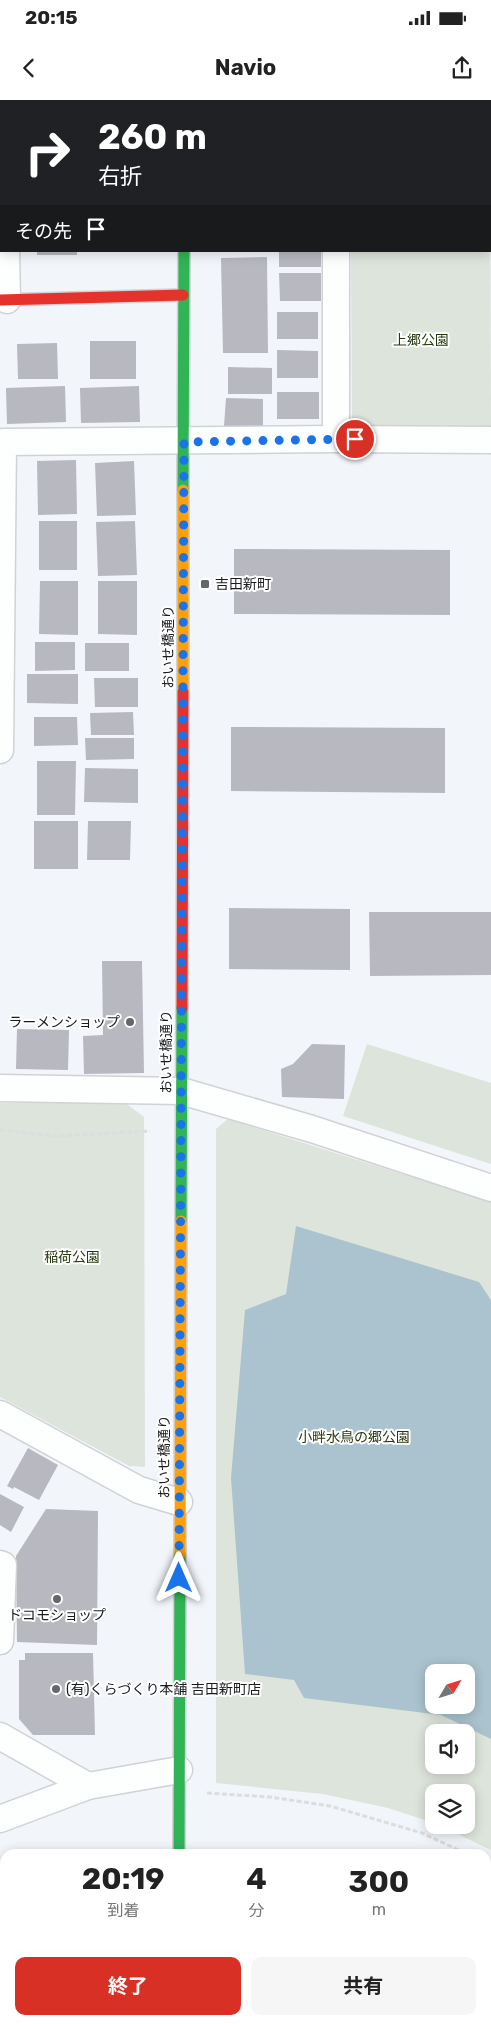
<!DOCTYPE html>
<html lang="ja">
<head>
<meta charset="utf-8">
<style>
	:root { --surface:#fff; --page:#f6f6f6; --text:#222; --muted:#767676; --accent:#d93025 }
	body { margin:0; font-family:Rubik,"Noto Sans JP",sans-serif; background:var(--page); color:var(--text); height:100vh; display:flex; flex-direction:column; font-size:19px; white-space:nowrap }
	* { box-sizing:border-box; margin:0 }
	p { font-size:16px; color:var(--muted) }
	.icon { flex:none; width:28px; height:28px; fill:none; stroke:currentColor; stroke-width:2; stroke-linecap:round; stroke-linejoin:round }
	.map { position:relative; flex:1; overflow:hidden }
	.drawer { position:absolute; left:0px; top:1749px; width:491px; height:176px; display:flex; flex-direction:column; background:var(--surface); border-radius:15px 15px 0 0; box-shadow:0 2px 12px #0003 }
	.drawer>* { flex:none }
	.guide { position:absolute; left:0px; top:0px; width:491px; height:152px; box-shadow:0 2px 12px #0003; background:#202124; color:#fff; overflow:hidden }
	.needle { width:32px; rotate:52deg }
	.buttons { position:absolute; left:425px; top:1564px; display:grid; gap:10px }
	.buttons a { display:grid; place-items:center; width:50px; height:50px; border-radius:10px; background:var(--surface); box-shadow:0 2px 12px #0003; font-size:25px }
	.pin { position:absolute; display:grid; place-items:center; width:42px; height:42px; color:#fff; margin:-21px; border:2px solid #fff; border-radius:50%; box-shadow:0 1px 5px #0007 }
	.me { position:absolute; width:55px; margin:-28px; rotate:0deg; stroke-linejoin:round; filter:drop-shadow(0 0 4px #0008) }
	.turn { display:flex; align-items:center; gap:18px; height:105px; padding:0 15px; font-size:22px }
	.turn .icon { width:65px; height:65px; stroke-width:2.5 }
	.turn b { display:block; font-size:35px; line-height:42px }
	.then { display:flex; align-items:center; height:48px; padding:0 15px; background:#0003; gap:10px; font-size:19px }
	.eta { display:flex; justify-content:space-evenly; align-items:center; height:85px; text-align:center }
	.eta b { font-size:30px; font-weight:700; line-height:35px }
	.primary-button { display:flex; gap:10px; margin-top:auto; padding:10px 15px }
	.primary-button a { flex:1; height:58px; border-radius:10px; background:var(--accent); color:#fff; font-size:20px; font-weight:700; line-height:58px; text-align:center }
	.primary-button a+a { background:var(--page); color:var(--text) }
	.status { display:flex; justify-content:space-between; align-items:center; height:35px; padding:0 25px; background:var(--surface); direction:ltr }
	.status svg { height:14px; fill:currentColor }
	header { display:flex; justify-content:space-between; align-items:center; height:65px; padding:0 15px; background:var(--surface); font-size:22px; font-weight:700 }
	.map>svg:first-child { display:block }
</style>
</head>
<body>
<div class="status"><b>20:15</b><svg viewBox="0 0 49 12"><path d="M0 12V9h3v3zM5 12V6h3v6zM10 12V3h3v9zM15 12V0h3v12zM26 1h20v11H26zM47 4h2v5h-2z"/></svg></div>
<header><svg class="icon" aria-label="back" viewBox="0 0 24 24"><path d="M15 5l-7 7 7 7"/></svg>Navio<svg class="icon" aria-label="share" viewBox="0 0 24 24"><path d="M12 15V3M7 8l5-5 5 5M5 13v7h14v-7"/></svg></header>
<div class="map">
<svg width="491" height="1924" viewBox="0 0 491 1924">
	<rect width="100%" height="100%" fill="#f2f5fa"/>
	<g fill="#dde4db" fill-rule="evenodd">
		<path d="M490,34L491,328H352L351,151H490Z"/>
		<path d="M367,944L491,983V1064L343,1016Z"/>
		<path d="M124,1002L144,1017L145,1367L129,1366L0,1297V1003Z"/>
		<path d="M228,1019L491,1102V1750L439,1725H466V1692H434V1723L388,1708L323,1694L216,1683V1029ZM434,1572H466V1605H434ZM434,1632H466V1665H434Z"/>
	</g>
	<g fill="#aac3ce" fill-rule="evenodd">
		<path d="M296,1126L479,1182L491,1200V1639L441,1615L304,1598L294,1580L245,1574L231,1378L245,1210L286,1194ZM434,1572H466V1605H434Z"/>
		<path d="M5,1857V1913L0,1915V1860Z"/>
		<path d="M486,1875L491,1878V1917L486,1914Z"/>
	</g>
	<g fill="#b8b8c0">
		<rect x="37" y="151" width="40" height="4"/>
		<rect x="279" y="151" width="42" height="16"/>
		<path d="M267,157L268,253H223L221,158Z"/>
		<path d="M279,173H321V201H280Z"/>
		<rect x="277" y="212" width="41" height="27"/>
		<rect x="90" y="241" width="46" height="38"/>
		<path d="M57,243L58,279H18L17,244Z"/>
		<path d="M277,250L318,251V278H277Z"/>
		<path d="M228,267L272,268V294H228Z"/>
		<path d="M65,286L66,322L7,324L6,288Z"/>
		<path d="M139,286L140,322L81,323L80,288Z"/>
		<rect x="277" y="292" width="42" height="27"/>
		<path d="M226,298L263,299V327L224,326Z"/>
		<path d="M76,360L77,414L38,415L37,361Z"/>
		<path d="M134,361L136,415L97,416L95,363Z"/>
		<rect x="39" y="421" width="38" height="49"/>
		<path d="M135,421L137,475L98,476L96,422Z"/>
		<path d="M234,449L450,450V515L234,514Z"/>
		<path d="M40,481H78V535L39,534Z"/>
		<path d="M98,481H137V535L98,534Z"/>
		<path d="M35,542H75V570L35,571Z"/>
		<rect x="85" y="543" width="44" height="28"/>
		<path d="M27,574H78V604L27,603Z"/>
		<path d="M94,578H138V607H95Z"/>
		<path d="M133,612L134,635H91L90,613Z"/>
		<path d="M34,617H77L78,645L34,646Z"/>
		<path d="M231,627L445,628V693L231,691Z"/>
		<path d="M85,638H134V659L86,660Z"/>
		<path d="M37,661H76L75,715H37Z"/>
		<path d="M85,668L138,669V703L84,702Z"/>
		<rect x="34" y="721" width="44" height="48"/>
		<path d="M88,721H131L130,760H87Z"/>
		<path d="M229,808L350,809V870L229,869Z"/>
		<path d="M369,812H491V875L370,876Z"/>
		<path d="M102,861H142L144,973L84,974L83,936L103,935Z"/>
		<path d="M17,929L69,930L68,970L16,969Z"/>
		<path d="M312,944L345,945L344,999L282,997L281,969L293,964Z"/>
		<path d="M28,1348L58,1365L39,1400L14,1387L13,1389L7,1386Z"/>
		<path d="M0,1394L24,1407L11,1432L0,1425Z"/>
		<path d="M46,1409L98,1411L97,1545L17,1542L16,1456Z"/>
		<path d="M25,1553H93L95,1635H33L19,1619V1560H25Z"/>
	</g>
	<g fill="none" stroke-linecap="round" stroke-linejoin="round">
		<g stroke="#d0d2d6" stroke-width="29">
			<g id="street">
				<path d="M5,0V1"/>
				<path d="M337,0V1"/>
				<path d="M490,19H491"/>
				<path d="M6,151L7,200"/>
				<path d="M336,339V151"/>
				<path d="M0,650L3,342L336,339L491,340"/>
				<path d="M0,988L181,991L312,1029L491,1088"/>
				<path d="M0,1314L139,1390L179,1402"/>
				<path d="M0,1464L3,1465L0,1541"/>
				<path d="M0,1636L88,1686"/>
				<path d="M0,1719L88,1686L179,1670"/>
			</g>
		</g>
		<g stroke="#d0d2d6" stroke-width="14">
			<g id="fast">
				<path d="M185,0V1"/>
				<path d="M183,390L184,151"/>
				<path d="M181,1121L182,908"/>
				<path d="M179,1754L180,1454"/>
			</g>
		</g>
		<g stroke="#d0d2d6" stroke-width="14">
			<g id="slow">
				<path d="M183,592V390"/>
				<path d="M180,1454L181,1121"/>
				<path d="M179,1920V1924"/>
			</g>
		</g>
		<g stroke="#d0d2d6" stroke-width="14">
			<g id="jam">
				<path d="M0,200L183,195"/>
				<path d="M182,908L183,592"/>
			</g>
		</g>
		<g stroke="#dcdddf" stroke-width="3" stroke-dasharray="5 2.5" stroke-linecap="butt">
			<path d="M0,1030L56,1036L150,1031"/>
			<path d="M207,1693L270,1697L330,1706L422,1733L467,1754"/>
			<path d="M486,1763L491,1765"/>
		</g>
		<use href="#street" stroke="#fdfefe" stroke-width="26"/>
		<use href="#fast" stroke="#30b455" stroke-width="11"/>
		<use href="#slow" stroke="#ff9f0a" stroke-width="11"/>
		<use href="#jam" stroke="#e5322d" stroke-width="11"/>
	</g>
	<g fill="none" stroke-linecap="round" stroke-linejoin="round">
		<path stroke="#1a73e8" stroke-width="9" stroke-dasharray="0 16.2" d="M179,1478L184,342L355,339"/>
	</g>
	<g fill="#65676b" stroke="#fff" stroke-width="2">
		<rect x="200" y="479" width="10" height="10" rx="2.5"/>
		<circle cx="130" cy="922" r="5"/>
		<circle cx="57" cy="1499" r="5"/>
		<circle cx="56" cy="1589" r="5"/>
	</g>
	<g text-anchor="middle" stroke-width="4" stroke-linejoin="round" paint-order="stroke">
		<g font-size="14" fill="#273b0f" stroke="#fff">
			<text x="421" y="245">上郷公園</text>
			<text x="72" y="1162">稲荷公園</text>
			<text x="354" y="1342">小畔水鳥の郷公園</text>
		</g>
		<g font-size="14" fill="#191b1e" stroke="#fff" text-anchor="start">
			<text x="215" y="489">吉田新町</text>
			<text x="120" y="927" text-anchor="end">ラーメンショップ</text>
			<text x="57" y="1520" text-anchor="middle">ドコモショップ</text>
			<text x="66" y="1594">(有)くらづくり本舗 吉田新町店</text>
		</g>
		<g font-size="14" fill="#191b1e" stroke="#fff">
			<text transform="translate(168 547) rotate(-90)" y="5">おいせ橋通り</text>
			<text transform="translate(166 952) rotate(-90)" y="5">おいせ橋通り</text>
			<text transform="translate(164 1357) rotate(-90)" y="5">おいせ橋通り</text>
		</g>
	</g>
</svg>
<div class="buttons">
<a><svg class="needle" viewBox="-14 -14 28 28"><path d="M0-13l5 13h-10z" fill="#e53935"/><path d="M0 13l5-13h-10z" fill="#767676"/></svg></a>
<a><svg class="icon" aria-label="sound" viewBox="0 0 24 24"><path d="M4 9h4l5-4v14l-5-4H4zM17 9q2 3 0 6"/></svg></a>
<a><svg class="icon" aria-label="layers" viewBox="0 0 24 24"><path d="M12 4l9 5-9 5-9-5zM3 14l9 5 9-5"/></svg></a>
</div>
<div class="pin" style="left:355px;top:339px;background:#d93025"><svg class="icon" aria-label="arrive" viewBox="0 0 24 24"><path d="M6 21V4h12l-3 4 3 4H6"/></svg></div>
<svg class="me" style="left:179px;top:1478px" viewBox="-20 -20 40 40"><path d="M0-17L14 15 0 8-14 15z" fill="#1a73e8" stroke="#fff" stroke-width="4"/></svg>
<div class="guide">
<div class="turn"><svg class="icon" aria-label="right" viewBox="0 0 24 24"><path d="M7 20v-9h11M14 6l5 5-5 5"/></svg><div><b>260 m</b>右折</div></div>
<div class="then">その先<svg class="icon" aria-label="arrive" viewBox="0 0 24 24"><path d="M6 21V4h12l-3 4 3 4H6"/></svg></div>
</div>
<section class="drawer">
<div class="eta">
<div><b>20:19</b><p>到着</p></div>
<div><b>4</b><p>分</p></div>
<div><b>300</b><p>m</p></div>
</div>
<div class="primary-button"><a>終了</a><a>共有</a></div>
</section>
</div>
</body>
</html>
